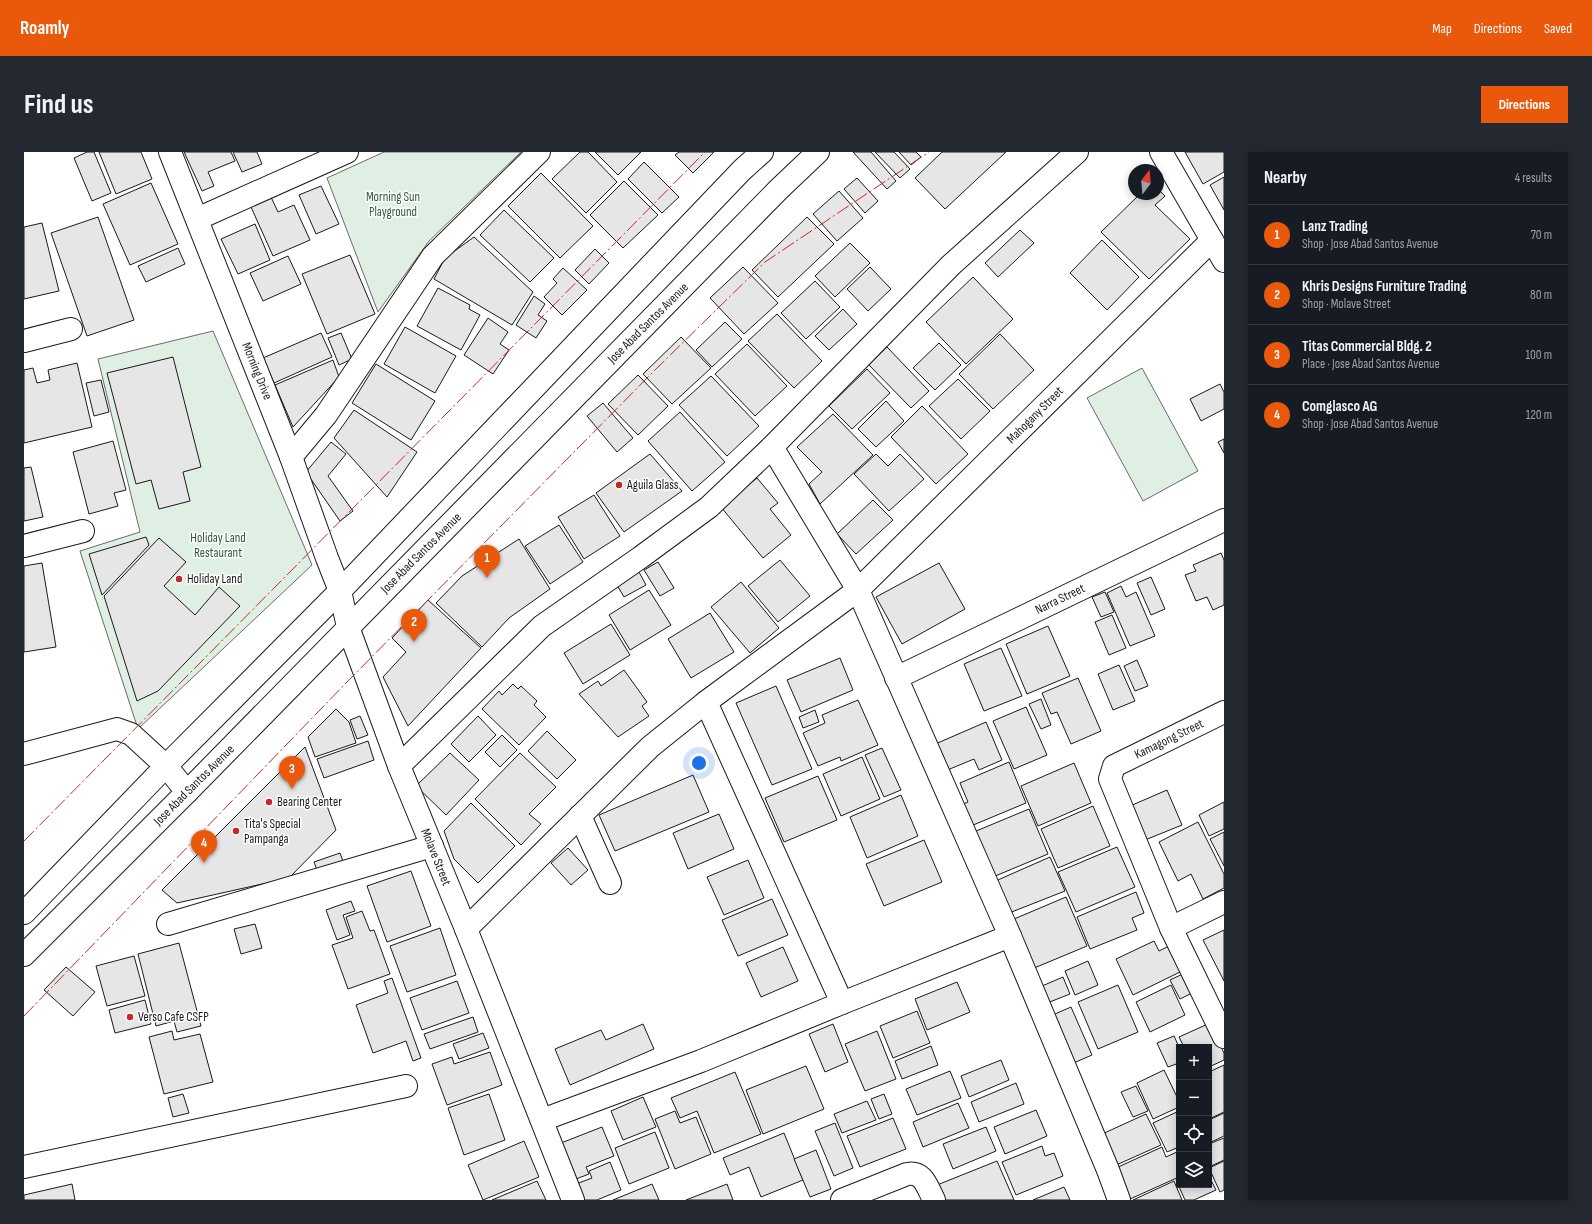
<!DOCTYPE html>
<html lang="en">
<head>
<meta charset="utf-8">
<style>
	body { margin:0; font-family:"Sofia Sans Condensed",sans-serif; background:#242831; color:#f1f3f6 }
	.controls { position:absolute; right:12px; bottom:12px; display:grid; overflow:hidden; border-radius:0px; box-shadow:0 2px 10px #0003 }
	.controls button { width:36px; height:36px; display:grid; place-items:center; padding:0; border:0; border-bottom:1px solid #363941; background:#171b24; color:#f1f3f6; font:20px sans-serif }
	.compass { position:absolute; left:1104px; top:12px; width:36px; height:36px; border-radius:50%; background:#171b24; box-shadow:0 2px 10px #0003; rotate:16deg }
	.you { position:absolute; left:675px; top:611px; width:14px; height:14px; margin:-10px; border:3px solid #fff; border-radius:50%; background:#1a73e8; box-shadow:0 0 0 6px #1a73e833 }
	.badge { display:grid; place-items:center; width:26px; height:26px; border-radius:50%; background:#ea580c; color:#fff; font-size:13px; font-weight:700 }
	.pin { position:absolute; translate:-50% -33px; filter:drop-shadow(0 1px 2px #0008) }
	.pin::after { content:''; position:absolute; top:21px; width:14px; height:12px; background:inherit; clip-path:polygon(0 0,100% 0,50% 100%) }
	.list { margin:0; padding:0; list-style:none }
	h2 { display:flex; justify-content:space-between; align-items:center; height:52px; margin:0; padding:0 16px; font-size:17px }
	h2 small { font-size:13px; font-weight:400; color:#9ea1a6 }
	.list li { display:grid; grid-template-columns:26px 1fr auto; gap:12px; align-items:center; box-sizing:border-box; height:60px; padding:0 16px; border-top:1px solid #363941 }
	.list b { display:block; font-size:15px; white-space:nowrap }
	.list p { margin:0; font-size:13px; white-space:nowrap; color:#9ea1a6 }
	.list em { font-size:13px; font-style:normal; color:#9ea1a6 }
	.icon { flex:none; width:22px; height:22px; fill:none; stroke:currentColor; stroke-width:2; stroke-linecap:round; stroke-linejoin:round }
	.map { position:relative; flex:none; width:1200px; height:1048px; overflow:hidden; border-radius:0px }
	header { display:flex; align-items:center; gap:24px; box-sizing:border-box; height:56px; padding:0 20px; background:#ea580c; color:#fff }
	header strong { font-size:19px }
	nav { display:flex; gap:22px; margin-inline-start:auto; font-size:14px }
	.intro { display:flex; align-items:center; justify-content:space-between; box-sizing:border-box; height:96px; padding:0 24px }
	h1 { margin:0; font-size:28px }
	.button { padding:10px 18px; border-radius:0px; background:#ea580c; color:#fff; font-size:14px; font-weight:700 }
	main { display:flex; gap:24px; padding:0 24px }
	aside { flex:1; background:#171b24; border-radius:0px; box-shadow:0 2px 10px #0003 }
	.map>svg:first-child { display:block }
	.green { fill:#e0efe3; stroke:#6a6a6a }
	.building { fill:#e6e6e6; stroke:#1a1a1a }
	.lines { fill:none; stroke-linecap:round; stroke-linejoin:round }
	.street-casing { stroke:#1a1a1a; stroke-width:24 }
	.highway-casing { stroke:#1a1a1a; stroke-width:24 }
	.street { stroke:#fff; stroke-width:22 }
	.highway { stroke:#fff; stroke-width:22 }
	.power { stroke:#c62828; stroke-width:1; stroke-dasharray:14 3 2 3; stroke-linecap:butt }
	.poi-dot { fill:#c62828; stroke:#fff; stroke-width:1.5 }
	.labels { text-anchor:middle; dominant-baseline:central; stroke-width:3; stroke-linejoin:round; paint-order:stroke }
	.park-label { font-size:13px; fill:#2b5a34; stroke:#fff }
	.street-label { font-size:13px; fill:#1a1a1a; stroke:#fff }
	.poi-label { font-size:13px; fill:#1a1a1a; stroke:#fff; text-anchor:start }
</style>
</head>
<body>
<header>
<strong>Roamly</strong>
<nav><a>Map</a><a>Directions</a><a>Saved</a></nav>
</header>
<div class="intro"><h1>Find us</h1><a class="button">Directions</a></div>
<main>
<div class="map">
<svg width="1200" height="1048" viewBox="0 0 1200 1048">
	<rect width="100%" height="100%" fill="#fff"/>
	<g class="green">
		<polygon points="360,0 497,0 405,89 354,160 303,26"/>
		<polygon points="189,179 288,413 114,577 56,399 116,380 74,207"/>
		<polygon points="1118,216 1174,319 1119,349 1063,246"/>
	</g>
	<g class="building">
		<polygon points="63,0 70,0 87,41 68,49 50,6"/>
		<polygon points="75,0 117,0 128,27 92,42"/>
		<polygon points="160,0 207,0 211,9 184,20 190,34 178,39"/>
		<polygon points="209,0 233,0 238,12 218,20"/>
		<polygon points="556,0 564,0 593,30 562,61 528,27"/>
		<polygon points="571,0 617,0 594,23"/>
		<polygon points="655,0 690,0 669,21 651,3"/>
		<polygon points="829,0 847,0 872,29 863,37"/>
		<polygon points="851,0 870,0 886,17 876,26"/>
		<polygon points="875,0 892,0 897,5 887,13"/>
		<polygon points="918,0 982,0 921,57 891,26"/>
		<polygon points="1161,0 1200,0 1200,20 1179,32"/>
		<polygon points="620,10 655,45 638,61 604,27"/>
		<polygon points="517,21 569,74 536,106 484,54"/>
		<polygon points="1200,25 1200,58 1186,33"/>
		<polygon points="833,26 854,49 841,61 820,37"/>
		<polygon points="600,29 634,63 599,96 566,63"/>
		<polygon points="127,31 154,92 106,113 79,52"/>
		<polygon points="297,34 315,72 292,82 275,43"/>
		<polygon points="1134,37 1141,44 1131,53 1166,87 1125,127 1077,80 1116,42 1134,42"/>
		<polygon points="815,39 839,66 813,89 789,62"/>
		<polygon points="247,45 254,60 270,53 286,88 249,104 227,55"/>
		<polygon points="480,58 530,106 506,130 456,83"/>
		<polygon points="74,65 110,168 63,184 27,81"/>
		<polygon points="783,65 810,92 754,145 728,118"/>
		<polygon points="18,71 35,139 0,147 0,75"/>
		<polygon points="231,72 246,108 214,122 197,87"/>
		<polygon points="996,78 1010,91 974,125 961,111"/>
		<polygon points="450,85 509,140 488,173 410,127 421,106"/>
		<polygon points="1078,88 1115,125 1083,158 1046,121"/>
		<polygon points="826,91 846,111 811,145 791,124"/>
		<polygon points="154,96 161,112 122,130 114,114"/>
		<polygon points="571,97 585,111 565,132 551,118"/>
		<polygon points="326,103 351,162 303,182 278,122"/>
		<polygon points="264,104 277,132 239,149 226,121"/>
		<polygon points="719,115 754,151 720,182 686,146"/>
		<polygon points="846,115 867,137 844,159 823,137"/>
		<polygon points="539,116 563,138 538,163 520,145 533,131 529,127"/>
		<polygon points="949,125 989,167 942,212 902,170"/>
		<polygon points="791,129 816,155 782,187 757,161"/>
		<polygon points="414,136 446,153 445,157 456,163 437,198 393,174"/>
		<polygon points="510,144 521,152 514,163 523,169 512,186 492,173"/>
		<polygon points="819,157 833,172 805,198 791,184"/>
		<polygon points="753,162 798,209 770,236 724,189"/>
		<polygon points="464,166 484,180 476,192 485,198 469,222 440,203"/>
		<polygon points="701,170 718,187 688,215 672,198"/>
		<polygon points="381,175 432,204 411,241 360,212"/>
		<polygon points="297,181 308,205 250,231 239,206"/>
		<polygon points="317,181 328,207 315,213 304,186"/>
		<polygon points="976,182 1010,218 969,257 935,222"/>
		<polygon points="657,185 687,216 648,252 619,222"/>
		<polygon points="915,191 937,213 911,238 889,216"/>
		<polygon points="723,192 763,234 731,264 691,222"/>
		<polygon points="863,195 905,239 887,256 845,213"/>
		<polygon points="149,205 177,315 159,320 166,349 135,357 127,328 112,332 83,221"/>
		<polygon points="309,208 315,225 269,275 251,233"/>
		<polygon points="53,211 68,275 0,291 0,218 9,216 13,231 26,228 24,218"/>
		<polygon points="352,212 411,249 387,288 328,251"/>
		<polygon points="843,217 866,241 828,277 805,254"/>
		<polygon points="614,223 644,254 614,283 584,252"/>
		<polygon points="687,224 735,274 703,304 655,253"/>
		<polygon points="934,227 966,259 937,287 905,254"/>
		<polygon points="77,228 85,260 70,264 62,231"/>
		<polygon points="1196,232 1200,240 1200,257 1177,269 1166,247"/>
		<polygon points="862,249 880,269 852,295 834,277"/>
		<polygon points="579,251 609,286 593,300 563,264"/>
		<polygon points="898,254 944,302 912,332 867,285"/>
		<polygon points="330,258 393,300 363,345 310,286"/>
		<polygon points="656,260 701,310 668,339 624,289"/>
		<polygon points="809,262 849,303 796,352 785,332 798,320 773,295"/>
		<polygon points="1200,287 1200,301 1194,290"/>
		<polygon points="89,289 102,338 90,341 94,354 65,362 49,300"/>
		<polygon points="307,290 322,302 304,324 329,359 316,369 282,320"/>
		<polygon points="626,302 658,339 600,380 572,341"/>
		<polygon points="852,302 864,314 876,302 900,327 865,359 830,322"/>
		<polygon points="7,315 19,365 0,369 0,316"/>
		<polygon points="733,326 754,351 746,357 767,383 739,406 697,355"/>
		<polygon points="570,343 596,384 560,407 534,365"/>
		<polygon points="849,348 869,368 832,402 813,382"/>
		<polygon points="535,373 559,410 526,432 501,394"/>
		<polygon points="122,385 125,393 78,443 65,402"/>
		<polygon points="135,386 162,410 140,434 171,463 195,435 216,454 134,539 113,549 80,444"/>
		<polygon points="495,387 526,437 485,466 458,495 412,451 438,424"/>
		<polygon points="1197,401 1200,408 1200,453 1189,458 1183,445 1172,449 1161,423 1172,419 1169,413"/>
		<polygon points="756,408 786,444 754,470 724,434"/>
		<polygon points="634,410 650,436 636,444 620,418"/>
		<polygon points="18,411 32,495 0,500 0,414"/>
		<polygon points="915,411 941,457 878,492 852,445"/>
		<polygon points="615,420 622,433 600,445 593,433"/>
		<polygon points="1127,425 1141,457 1127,463 1113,431"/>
		<polygon points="717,430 755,476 726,501 687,455"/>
		<polygon points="1097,434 1102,445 1112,440 1131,484 1106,494 1083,441"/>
		<polygon points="625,438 647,473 606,498 585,463"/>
		<polygon points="1081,440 1090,460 1077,465 1068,445"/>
		<polygon points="404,448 457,496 384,574 359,525 382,500 368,486"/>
		<polygon points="686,461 710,500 667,526 644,487"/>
		<polygon points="1088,463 1102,496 1085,503 1071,470"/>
		<polygon points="587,472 606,503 559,532 540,501"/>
		<polygon points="1024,474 1046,524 1003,542 982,492"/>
		<polygon points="977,496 998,544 960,559 940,512"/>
		<polygon points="816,506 829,538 777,560 763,528"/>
		<polygon points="1113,508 1124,534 1111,539 1100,514"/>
		<polygon points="1095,513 1111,549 1089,558 1074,522"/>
		<polygon points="600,518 623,550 618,554 625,564 594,585 555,542 574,529 577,534"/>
		<polygon points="1054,526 1077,579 1047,592 1033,560 1027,562 1018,541"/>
		<polygon points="489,532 494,537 497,534 513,549 510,553 522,565 495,593 458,557 475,539 478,543"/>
		<polygon points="752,534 788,617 748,633 712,551"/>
		<polygon points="1017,547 1027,573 1017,577 1005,552"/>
		<polygon points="834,548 854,593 817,609 816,605 794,614 779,581 801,571 798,563"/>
		<polygon points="1002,555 1023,603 990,617 969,569"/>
		<polygon points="312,557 325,570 332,591 291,605 284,585"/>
		<polygon points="791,558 795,570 779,576 775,565"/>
		<polygon points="336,564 344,583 333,587 326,568"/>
		<polygon points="454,564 472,583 445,610 427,592"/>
		<polygon points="962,570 978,608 955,618 950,607 921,619 909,593"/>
		<polygon points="523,579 552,608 533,627 504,599"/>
		<polygon points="478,583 493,598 476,615 461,600"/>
		<polygon points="344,589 350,608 300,626 293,607"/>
		<polygon points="281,595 312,678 265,726 153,751 138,738"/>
		<polygon points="858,596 877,638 860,645 841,603"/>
		<polygon points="426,601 455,628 422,663 392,634"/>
		<polygon points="496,601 532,635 505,662 517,672 497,693 451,647"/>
		<polygon points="838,605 856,647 817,664 799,622"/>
		<polygon points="985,610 1002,651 942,676 932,655 944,650 936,631"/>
		<polygon points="1050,611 1067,651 1014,674 997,634"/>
		<polygon points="669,623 685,660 591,699 575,663"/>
		<polygon points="794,624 813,668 760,690 741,646"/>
		<polygon points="1143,638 1158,673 1121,688 1106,654"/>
		<polygon points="877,643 894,684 843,706 826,665"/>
		<polygon points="1200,650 1200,677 1185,684 1175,663"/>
		<polygon points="447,651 491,694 454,731 430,707 420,679"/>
		<polygon points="1069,654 1086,694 1034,716 1017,677"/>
		<polygon points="1005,657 1024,702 964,727 945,682"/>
		<polygon points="695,662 710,697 664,717 649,681"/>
		<polygon points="1174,670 1200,722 1200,736 1179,747 1167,722 1154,729 1135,690"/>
		<polygon points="1200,680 1200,714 1186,687"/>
		<polygon points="900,688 918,730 860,754 842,712"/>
		<polygon points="1093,695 1111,735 1052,760 1034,720"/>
		<polygon points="544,696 564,718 547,733 527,711"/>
		<polygon points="316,701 320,712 294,721 290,710"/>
		<polygon points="1026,705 1041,739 980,763 967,731"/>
		<polygon points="724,708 740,746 700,763 683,725"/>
		<polygon points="387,719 407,774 363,790 343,734"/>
		<polygon points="1112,740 1120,761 1108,766 1113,778 1066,797 1053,765"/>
		<polygon points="1042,745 1063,794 1003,819 983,770"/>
		<polygon points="748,747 764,783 714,804 698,768"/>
		<polygon points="327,749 331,759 319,763 326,783 313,788 302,758"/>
		<polygon points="338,759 346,779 350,778 366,822 324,837 308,793 329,786 322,765"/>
		<polygon points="231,772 238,796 217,802 210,777"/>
		<polygon points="416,776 432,823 383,840 366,794"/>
		<polygon points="1200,778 1200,829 1179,788"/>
		<polygon points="1130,789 1135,799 1145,794 1158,819 1109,843 1092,807"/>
		<polygon points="155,791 177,874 153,880 150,869 132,874 114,802"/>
		<polygon points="759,795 774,829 737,845 722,811"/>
		<polygon points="110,804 121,844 83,854 72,814"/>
		<polygon points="1064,809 1074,833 1051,843 1041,819"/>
		<polygon points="42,815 71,840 49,864 20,838"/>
		<polygon points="1163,820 1172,839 1156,847 1146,828"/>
		<polygon points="1039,825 1046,842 1018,853 1011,837"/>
		<polygon points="368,826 397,906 389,909 382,889 349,901 332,853 364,841 360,829"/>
		<polygon points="433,829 445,861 398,878 386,846"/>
		<polygon points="933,830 946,860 903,878 891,847"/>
		<polygon points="1094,833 1114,880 1074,897 1054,850"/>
		<polygon points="1147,833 1161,863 1126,880 1112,850"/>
		<polygon points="121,848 127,872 91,881 85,858"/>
		<polygon points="1047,855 1068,903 1045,913 1024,865"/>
		<polygon points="893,859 906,891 869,906 856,874"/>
		<polygon points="449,865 454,880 406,897 400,882"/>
		<polygon points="1186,871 1200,901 1200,908 1185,915 1185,895 1160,895 1155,885"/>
		<polygon points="619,872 630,897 546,933 531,897 577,878 582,888"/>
		<polygon points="809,872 824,910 801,920 785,882"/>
		<polygon points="148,879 150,888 176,882 189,930 140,942 125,885"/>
		<polygon points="853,879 872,927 841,939 821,892"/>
		<polygon points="459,881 465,896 435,907 429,892"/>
		<polygon points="1150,884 1155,895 1155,911 1144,915 1133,891"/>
		<polygon points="907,894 914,913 878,927 871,909"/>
		<polygon points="466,900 478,933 423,953 408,912 428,905 430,912"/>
		<polygon points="977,908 985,928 945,945 937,924"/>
		<polygon points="1200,913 1200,960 1185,967 1185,920"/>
		<polygon points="782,914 800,957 739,982 722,938"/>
		<polygon points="1140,918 1155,949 1155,955 1129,967 1113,931"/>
		<polygon points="926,919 937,946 893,963 882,937"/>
		<polygon points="711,920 737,982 690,1001 673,959 656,966 647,946"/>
		<polygon points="992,931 1000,952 955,970 947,950"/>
		<polygon points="1112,934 1124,959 1109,965 1097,940"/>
		<polygon points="159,942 165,961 149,965 144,946"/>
		<polygon points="465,942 481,988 440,1003 424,956"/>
		<polygon points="860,942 868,962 855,967 847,947"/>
		<polygon points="619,945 632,975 599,988 587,959"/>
		<polygon points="843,949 852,968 818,981 810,962"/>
		<polygon points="934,951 945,976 899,995 889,970"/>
		<polygon points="1012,958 1023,984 981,1002 970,975"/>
		<polygon points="651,959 656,971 672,965 687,1002 651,1017 631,967"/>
		<polygon points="1155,959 1155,995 1143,1000 1129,971"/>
		<polygon points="1200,961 1200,984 1185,991 1185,968"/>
		<polygon points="1122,962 1137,993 1090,1014 1076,983"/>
		<polygon points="869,966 882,997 836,1015 823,984"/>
		<polygon points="811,971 829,1016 810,1024 791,979"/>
		<polygon points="578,975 590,1004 562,1015 565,1022 552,1027 537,991"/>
		<polygon points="962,975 972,999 929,1017 919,992"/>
		<polygon points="631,980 645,1016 605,1032 591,996"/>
		<polygon points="760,981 779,1028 737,1045 725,1015 706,1023 699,1006"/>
		<polygon points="1200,986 1200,1008 1185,1015 1185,992"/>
		<polygon points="500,989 515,1025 459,1048 444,1013"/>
		<polygon points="1018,994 1021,1004 1030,1001 1039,1024 992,1043 978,1010"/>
		<polygon points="1138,995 1142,1005 1155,999 1155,1025 1106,1047 1092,1016"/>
		<polygon points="792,998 807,1037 786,1045 770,1007"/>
		<polygon points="973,1009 990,1048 919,1048 913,1033"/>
		<polygon points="1200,1009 1200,1038 1196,1040 1185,1016"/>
		<polygon points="586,1010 597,1038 573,1048 559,1048 552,1032 568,1026 565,1019"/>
		<polygon points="1185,1024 1192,1038 1170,1048 1161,1048 1152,1028 1155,1026 1155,1033 1185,1033"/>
		<polygon points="513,1029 522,1048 468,1048"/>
		<polygon points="1150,1029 1158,1048 1109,1048"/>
		<polygon points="48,1032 51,1048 0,1048 0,1043"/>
		<polygon points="628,1032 635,1048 589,1048"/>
		<polygon points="703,1032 709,1048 662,1048"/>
		<polygon points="1040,1035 1046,1048 1009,1048"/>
	</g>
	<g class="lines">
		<g class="street-casing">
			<g id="street">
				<polyline points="146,0 267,305 303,406 316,439 324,475 375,614 442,777 549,1048"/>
				<polyline points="1137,0 1200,109"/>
				<polyline points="173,67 323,0"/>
				<polyline points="0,189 47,177"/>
				<polyline points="748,295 834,438 986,784 1084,1018 1095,1048"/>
				<polyline points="267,305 302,263 409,104 515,0"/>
				<polyline points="0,394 59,379"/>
				<polyline points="872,526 1200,368"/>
				<polyline points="682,550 818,851"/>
				<polyline points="1200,560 1090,614 1086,627 1147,776 1200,885"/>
				<polyline points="0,602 93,577 107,582 142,614 163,640"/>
				<polyline points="375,614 518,474 617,405 685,355 748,295 927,113 1053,0"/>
				<polyline points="556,664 586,731"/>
				<polyline points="144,772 408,694"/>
				<polyline points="1147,776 1200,750"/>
				<polyline points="442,777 626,595 682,550 834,438 1188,88"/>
				<polyline points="518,968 677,909 818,851 986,784"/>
				<polyline points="0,1015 382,934"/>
				<path d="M818,1048l65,-26c17,-3 20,13 27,26"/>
			</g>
		</g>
		<g class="highway-casing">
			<g id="highway">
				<polyline points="0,761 142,614 316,439 718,18 738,0"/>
				<polyline points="0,803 163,640 755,37 794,0"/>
			</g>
		</g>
		<use href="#street" class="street"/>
		<use href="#highway" class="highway"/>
		<g class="power">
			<polyline points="0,689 681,0"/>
			<polyline points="0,864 323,530 631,218 741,110 905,0"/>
		</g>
	</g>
	<g class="poi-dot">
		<circle cx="595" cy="333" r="4"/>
		<circle cx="155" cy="427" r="4"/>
		<circle cx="245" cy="650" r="4"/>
		<circle cx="212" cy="679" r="4"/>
		<circle cx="106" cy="865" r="4"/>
	</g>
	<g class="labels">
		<g class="park-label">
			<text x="369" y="45">Morning Sun<tspan x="369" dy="15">Playground</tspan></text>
			<text x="194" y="386">Holiday Land<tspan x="194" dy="15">Restaurant</tspan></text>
		</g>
		<g class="street-label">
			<text transform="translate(624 171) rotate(-45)">Jose Abad Santos Avenue</text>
			<text transform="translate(233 219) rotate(68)">Morning Drive</text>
			<text transform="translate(1011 263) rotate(-45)">Mahogany Street</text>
			<text transform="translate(397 401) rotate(-45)">Jose Abad Santos Avenue</text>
			<text transform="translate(1036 447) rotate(-26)">Narra Street</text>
			<text transform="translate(1145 587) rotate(-26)">Kamagong Street</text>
			<text transform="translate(170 633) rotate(-45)">Jose Abad Santos Avenue</text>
			<text transform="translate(412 705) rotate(68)">Molave Street</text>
		</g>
		<g class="poi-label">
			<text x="603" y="333">Aguila Glass</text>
			<text x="163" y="427">Holiday Land</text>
			<text x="253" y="650">Bearing Center</text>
			<text x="220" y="672">Tita's Special<tspan x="220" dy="15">Pampanga</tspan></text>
			<text x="114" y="865">Verso Cafe CSFP</text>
		</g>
	</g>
</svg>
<div class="controls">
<button>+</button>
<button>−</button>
<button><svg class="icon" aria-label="locate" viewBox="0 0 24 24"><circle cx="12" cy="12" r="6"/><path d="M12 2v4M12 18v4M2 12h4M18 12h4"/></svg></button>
<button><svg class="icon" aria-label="layers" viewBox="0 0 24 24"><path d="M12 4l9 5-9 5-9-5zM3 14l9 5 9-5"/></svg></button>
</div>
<svg class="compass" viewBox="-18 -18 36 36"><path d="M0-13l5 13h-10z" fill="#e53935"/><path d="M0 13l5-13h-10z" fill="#9ea1a6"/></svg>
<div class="you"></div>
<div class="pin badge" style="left:463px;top:426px">1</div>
<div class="pin badge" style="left:390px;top:490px">2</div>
<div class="pin badge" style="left:268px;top:637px">3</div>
<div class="pin badge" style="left:180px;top:711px">4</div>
</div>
<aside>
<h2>Nearby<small>4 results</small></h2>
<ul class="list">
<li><span class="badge">1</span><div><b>Lanz Trading</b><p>Shop · Jose Abad Santos Avenue</p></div><em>70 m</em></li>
<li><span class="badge">2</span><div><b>Khris Designs Furniture Trading</b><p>Shop · Molave Street</p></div><em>80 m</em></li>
<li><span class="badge">3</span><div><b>Titas Commercial Bldg. 2</b><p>Place · Jose Abad Santos Avenue</p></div><em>100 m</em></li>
<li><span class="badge">4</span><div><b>Comglasco AG</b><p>Shop · Jose Abad Santos Avenue</p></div><em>120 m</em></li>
</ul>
</aside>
</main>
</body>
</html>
